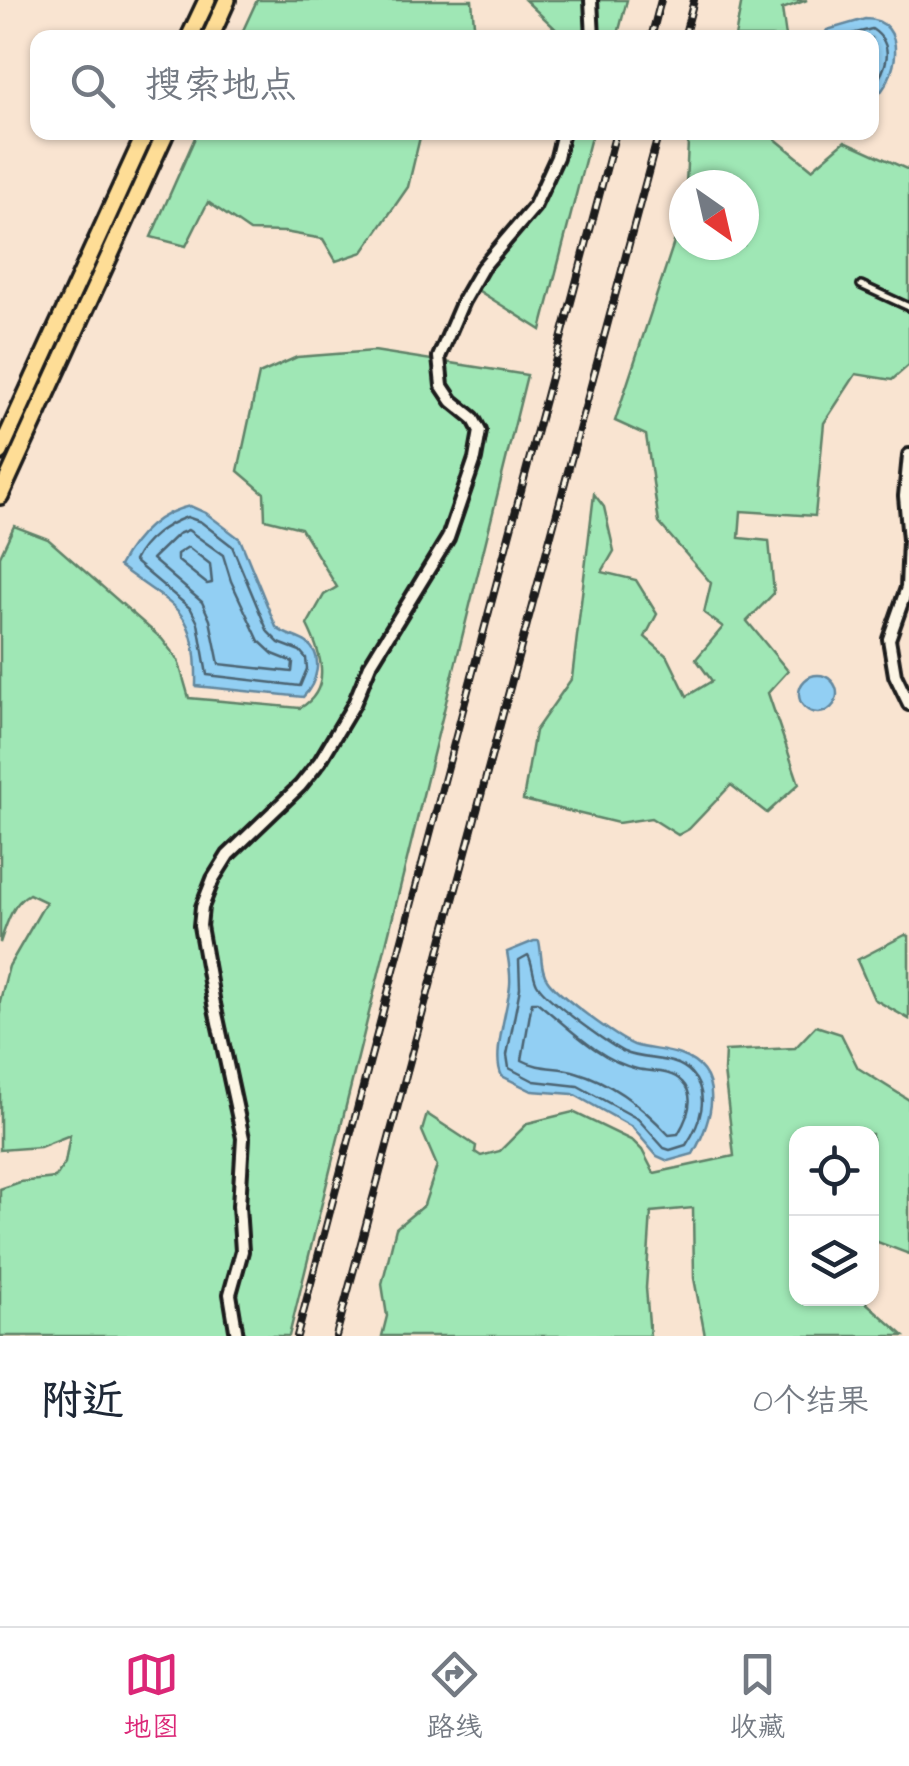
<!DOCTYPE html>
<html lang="zh">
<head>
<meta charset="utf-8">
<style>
	body { margin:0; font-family:"Architects Daughter","LXGW WenKai TC",sans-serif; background:#f6f6f7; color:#1f2937 }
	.controls { position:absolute; right:30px; bottom:30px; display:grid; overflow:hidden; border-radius:20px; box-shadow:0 2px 8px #0004 }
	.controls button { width:90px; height:90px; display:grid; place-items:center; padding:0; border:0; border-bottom:2px solid #e0e1e3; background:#fff; color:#1f2937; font:50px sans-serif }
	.compass { position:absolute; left:669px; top:170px; width:90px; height:90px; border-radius:50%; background:#fff; box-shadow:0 2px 8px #0004; rotate:146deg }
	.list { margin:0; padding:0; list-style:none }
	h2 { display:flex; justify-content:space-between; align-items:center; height:130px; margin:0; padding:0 40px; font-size:42px }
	h2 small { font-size:32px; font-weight:400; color:#747a83 }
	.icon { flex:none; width:55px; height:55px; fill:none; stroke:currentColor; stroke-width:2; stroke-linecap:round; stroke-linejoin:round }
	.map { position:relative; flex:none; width:909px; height:1336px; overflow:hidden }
	.search { position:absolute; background:#fff; box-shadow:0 2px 8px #0004; left:30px; right:30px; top:30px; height:110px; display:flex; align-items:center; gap:25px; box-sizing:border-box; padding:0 35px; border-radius:20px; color:#747a83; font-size:38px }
	.sheet { height:290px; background:#fff }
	nav { display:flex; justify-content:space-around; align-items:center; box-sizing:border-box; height:140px; border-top:2px solid #e0e1e3; background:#fff; font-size:28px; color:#747a83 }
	nav a { display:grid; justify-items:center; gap:5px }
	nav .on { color:#db2777 }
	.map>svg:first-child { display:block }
	.green { fill:#9fe7b5; stroke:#5e8268; stroke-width:2.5 }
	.water { fill:#92cff3; stroke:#63879d; stroke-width:2.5 }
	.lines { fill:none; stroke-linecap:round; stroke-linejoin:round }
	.shore { stroke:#4b6472; stroke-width:2.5 }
	.lane-casing { stroke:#1c1c1c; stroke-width:12 }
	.street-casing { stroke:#1c1c1c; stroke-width:18 }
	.primary-casing { stroke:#1c1c1c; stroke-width:22 }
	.lane { stroke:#fcf5e5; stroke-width:5 }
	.street { stroke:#fcf5e5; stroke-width:10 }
	.primary { stroke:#fedd96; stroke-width:15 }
	.rail-casing { stroke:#1c1c1c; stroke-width:8 }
	.rail { stroke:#fcf5e5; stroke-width:4; stroke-dasharray:11; stroke-linecap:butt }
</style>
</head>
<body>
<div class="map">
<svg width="909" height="1336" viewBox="0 0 909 1336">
	<rect width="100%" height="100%" fill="#f9e4d1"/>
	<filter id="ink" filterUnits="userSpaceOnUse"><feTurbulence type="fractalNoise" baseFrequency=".01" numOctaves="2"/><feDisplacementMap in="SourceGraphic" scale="20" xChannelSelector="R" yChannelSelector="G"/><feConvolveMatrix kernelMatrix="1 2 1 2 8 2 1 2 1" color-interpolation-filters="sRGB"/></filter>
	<g filter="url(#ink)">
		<g class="green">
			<polygon points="257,0 472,0 475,37 240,37"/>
			<polygon points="525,0 627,0 617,38 564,37"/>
			<polygon points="742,0 807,0 782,9 786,37 735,37"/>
			<polygon points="197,133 198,132 421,133 408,187 363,252 336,261 323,239 284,232 250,231 208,202 186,246 151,237"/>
			<path d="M557,133h35l-51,197 -73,-46c16,-29 41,-49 60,-76 15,-23 21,-50 29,-75z"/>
			<polygon points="693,133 768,133 812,169 845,141 909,170 909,365 892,380 856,374 824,423 815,516 741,511 739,538 769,541 774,593 747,621 788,671 768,693 799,784 767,813 731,785 689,829 678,835 651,818 618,823 523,800 535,731 572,678 594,494 604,507 614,551 602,572 636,580 657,614 645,637 668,657 687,696 712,681 696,659 723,627 704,613 711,583 659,523 646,435 615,421 684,212 684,245 744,245 744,185 686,185 688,142"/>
			<path d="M374,351l153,24 -238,961h-289v-147l20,-7 35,-4 10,-15 5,-28 -30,12 -40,3v-149l9,-35 37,-64 -17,-8c-17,9 -23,31 -29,49v-387l14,-30 34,13 114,100 16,21 11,38 111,10c33,-19 21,-55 7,-83l17,-30 13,-8 -36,-59 -36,-9 -1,-26 -26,-22 21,-97 38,-17z"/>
			<polygon points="905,935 909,936 909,1019 874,999 857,960"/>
			<polygon points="816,1026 841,1034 858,1068 909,1100 909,1254 872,1240 872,1134 796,1134 796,1298 862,1299 904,1336 705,1336 694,1278 693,1208 651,1212 646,1288 650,1336 382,1336 387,1316 382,1284 396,1228 424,1205 437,1166 422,1131 427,1114 476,1146 475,1152 481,1156 500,1151 528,1123 573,1112 633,1141 642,1150 654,1173 734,1156 724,1071 725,1051 795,1048"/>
		</g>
		<g class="water">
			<path d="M865,19c44,0 34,61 7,82v-63l-49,-1 4,-7z"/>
			<path d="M190,506l16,7 34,26 36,88c9,9 21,9 31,16 18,14 9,41 -4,54l-107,-11c2,-79 -22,-78 -77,-120 15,-28 38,-53 71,-60z"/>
			<circle cx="818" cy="694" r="19"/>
			<path d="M534,941h5c3,12 1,28 8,38 9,15 70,59 87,66 15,5 31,4 46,10 48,17 31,67 13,99l-25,7 -11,-5 -25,-29 -59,-33 -41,-3 -30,-15c-11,-20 6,-66 8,-91 1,-11 -1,-22 -3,-33z"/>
		</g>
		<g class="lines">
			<g class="shore">
				<path d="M836,38l36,-9c24,16 15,40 0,59"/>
				<path d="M187,517l14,5 31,24 36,86 11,11 21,8 6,7 1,11 -7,17 -93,-11 -9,-52 -7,-14 -57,-48c9,-20 32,-37 53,-44z"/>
				<polygon points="188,530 223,555 231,581 259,641 273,654 293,662 292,672 219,664 210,620 202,602 152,559 178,534"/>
				<polygon points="188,547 210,564 212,583 207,584 177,560 177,554"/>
				<path d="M528,955c5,8 4,19 9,29 9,16 70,59 87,68 21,10 51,3 67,21 20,22 9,51 -5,72l-16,5 -6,-2 -26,-29 -60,-33 -44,-5 -25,-13 -2,-13 13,-67 -1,-28z"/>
				<path d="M532,1002h5c30,24 62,58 100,67 13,3 35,1 45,13 15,15 5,37 -4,52l-9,1c-25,-27 -55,-52 -93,-63 -19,-6 -36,-2 -54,-12z"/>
			</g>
			<g class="lane-casing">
				<polyline id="lane" points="861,285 909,307"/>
			</g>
			<g class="street-casing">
				<g id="street">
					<polyline points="591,0 593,38"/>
					<polyline points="909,455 905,496 909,540 907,588 889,639 895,675 909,704"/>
					<polyline points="237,1336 230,1294 242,1251 239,1206 243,1138 214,1004 200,926 202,907 213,879 228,855 300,786 320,761 354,704 370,665 448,538 475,459 480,431 473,418 452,401 442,386 439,357 463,301 482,268 534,207 557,157 563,132"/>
				</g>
			</g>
			<g class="primary-casing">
				<g id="primary">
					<polyline points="189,38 207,0"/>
					<polyline points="210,38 227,0"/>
					<polyline points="0,452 146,132"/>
					<polyline points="0,496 166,132"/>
				</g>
			</g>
			<use href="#lane" class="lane"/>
			<use href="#street" class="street"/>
			<use href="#primary" class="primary"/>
			<g class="rail-casing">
				<g id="rail">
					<polyline points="651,38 661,0"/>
					<polyline points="684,38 694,0"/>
					<polyline points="297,1336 616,132"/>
					<polyline points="336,1336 659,132"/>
				</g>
			</g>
			<use href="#rail" class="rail"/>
		</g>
	</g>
</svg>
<div class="controls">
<button><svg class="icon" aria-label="locate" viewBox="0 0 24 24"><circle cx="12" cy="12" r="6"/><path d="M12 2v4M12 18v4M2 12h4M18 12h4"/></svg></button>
<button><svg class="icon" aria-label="layers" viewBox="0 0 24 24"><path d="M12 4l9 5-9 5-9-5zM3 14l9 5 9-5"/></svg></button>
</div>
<svg class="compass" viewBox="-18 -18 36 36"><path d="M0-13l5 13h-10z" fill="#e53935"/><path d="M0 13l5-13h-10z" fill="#747a83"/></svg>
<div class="search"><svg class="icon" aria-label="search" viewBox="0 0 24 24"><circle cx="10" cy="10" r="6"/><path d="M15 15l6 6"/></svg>搜索地点</div>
</div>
<section class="sheet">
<h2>附近<small>0个结果</small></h2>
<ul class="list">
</ul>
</section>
<nav>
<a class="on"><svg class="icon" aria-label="map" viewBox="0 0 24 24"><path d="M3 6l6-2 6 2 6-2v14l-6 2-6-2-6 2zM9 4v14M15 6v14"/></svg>地图</a>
<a><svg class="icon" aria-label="directions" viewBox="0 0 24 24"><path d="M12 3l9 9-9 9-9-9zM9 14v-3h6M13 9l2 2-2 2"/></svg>路线</a>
<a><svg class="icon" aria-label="saved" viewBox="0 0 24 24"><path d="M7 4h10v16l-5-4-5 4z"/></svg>收藏</a>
</nav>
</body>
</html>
